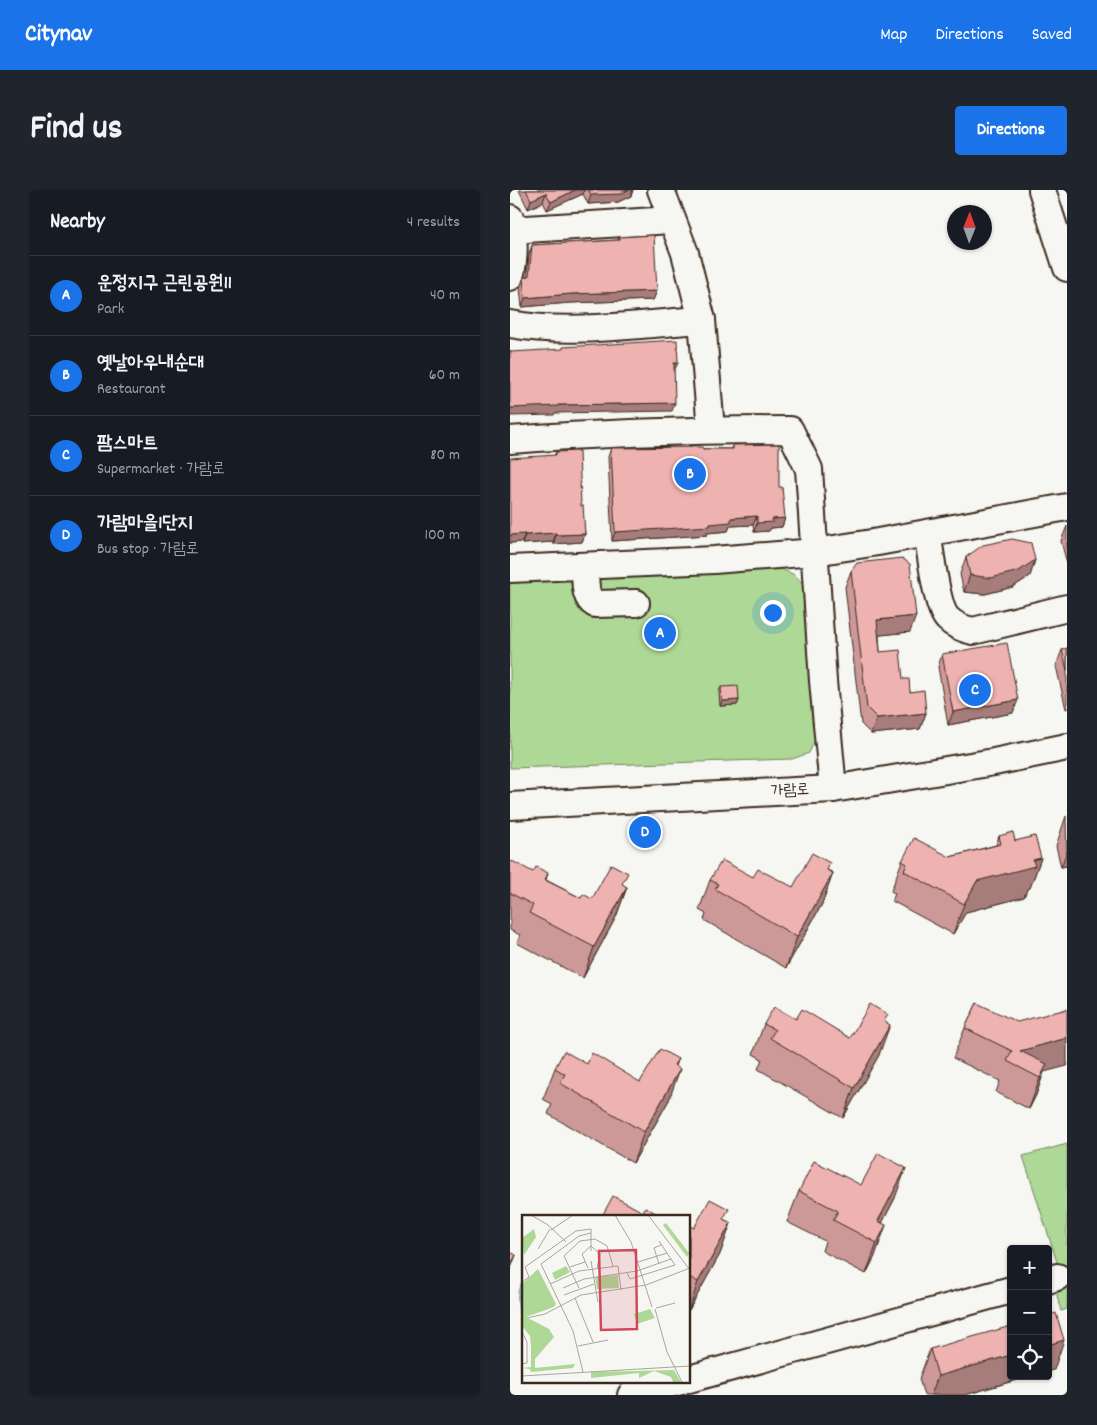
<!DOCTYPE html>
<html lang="en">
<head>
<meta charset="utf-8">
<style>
	body { margin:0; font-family:Dekko,"Poor Story",sans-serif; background:#20242c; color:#f1f3f6 }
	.controls { position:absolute; right:15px; bottom:15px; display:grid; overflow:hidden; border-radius:5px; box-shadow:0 1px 4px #0004 }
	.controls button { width:45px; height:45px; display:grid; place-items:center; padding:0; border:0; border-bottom:1px solid #363941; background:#171b24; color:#f1f3f6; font:25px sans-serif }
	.compass { position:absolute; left:437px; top:15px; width:45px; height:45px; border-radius:50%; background:#171b24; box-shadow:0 1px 4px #0004; rotate:1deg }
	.you { position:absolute; left:262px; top:422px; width:18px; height:18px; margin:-12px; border:4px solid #fff; border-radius:50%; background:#1a73e8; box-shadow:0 0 0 8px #1a73e833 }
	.badge { display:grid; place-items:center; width:32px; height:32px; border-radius:50%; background:#1a73e8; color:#fff; font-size:16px; font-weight:700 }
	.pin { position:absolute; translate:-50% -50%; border:2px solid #fff; box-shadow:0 1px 5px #0006 }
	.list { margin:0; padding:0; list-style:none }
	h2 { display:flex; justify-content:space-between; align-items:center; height:65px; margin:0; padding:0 20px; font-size:21px }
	h2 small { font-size:16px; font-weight:400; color:#9ea1a6 }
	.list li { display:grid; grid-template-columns:32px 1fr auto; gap:15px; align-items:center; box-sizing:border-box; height:80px; padding:0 20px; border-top:1px solid #363941 }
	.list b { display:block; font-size:19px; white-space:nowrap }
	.list p { margin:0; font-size:16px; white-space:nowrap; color:#9ea1a6 }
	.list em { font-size:16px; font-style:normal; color:#9ea1a6 }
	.icon { flex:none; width:28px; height:28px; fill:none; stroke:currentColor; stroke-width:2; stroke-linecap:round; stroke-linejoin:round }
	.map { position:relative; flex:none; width:557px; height:1205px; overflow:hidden; border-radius:5px }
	header { display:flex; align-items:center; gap:30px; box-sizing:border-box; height:70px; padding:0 25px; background:#1a73e8; color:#fff }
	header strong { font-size:24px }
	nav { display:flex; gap:28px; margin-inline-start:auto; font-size:18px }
	.intro { display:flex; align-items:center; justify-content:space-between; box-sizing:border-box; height:120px; padding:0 30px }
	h1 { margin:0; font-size:35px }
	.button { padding:12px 22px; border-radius:5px; background:#1a73e8; color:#fff; font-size:18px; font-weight:700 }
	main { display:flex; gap:30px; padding:0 30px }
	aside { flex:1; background:#171b24; border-radius:5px; box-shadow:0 1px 4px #0004 }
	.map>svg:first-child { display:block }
	.green { fill:#add896; stroke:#74815a }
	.water { fill:#95c6f1; stroke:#71889d }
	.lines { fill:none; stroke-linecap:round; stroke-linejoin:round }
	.minor-casing { stroke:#3b2a1e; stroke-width:30 }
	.minor { stroke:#f6f6f2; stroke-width:26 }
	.wall { fill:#cd9998; stroke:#3b2a1e }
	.shaded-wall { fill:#a77d7c; stroke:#3b2a1e }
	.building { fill:#eeb2b1; stroke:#3b2a1e }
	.labels { text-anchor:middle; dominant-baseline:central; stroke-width:4; stroke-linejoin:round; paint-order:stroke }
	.street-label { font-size:16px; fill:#3b2a1e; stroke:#f6f6f2 }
	.inset-road { fill:none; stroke:#aba49d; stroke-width:1 }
	.view { fill:#d1495b; fill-opacity:0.15; stroke:#d1495b; stroke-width:2.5 }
	.inset-edge { fill:none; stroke:#3b2a1e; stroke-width:2.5 }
</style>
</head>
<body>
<header>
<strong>Citynav</strong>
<nav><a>Map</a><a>Directions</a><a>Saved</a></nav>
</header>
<div class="intro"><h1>Find us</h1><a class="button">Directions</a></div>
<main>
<aside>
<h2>Nearby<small>4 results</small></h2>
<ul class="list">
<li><span class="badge">A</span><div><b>운정지구 근린공원11</b><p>Park</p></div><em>40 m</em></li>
<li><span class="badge">B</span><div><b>옛날아우내순대</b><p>Restaurant</p></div><em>60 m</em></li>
<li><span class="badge">C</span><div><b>팜스마트</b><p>Supermarket · 가람로</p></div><em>80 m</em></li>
<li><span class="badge">D</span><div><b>가람마을1단지</b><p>Bus stop · 가람로</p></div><em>100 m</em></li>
</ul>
</aside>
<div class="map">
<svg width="557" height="1205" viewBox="0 0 557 1205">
	<rect width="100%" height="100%" fill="#f6f6f2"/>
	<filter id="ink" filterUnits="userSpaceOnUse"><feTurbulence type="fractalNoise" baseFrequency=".02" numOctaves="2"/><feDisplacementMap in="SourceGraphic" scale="10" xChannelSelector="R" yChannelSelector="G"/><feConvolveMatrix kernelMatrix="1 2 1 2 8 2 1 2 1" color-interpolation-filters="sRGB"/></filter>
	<g filter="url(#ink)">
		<g class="green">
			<polygon points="271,379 285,385 296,397 306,548 299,563 282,569 0,578 0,391"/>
			<polygon points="557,954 557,1119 551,1121 547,1106 547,1072 513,966"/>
		</g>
		<path class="water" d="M14,1091v44l-4,-3c0,-13 -7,-32 4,-41z"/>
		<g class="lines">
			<g class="minor-casing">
				<g id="minor">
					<polyline points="151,0 175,63 192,130 201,240"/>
					<polyline points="532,0 557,78"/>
					<path d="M0,28c5,18 5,41 0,59"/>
					<polyline points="0,40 162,30"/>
					<path d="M0,134c61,11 130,0 192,-4"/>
					<path d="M0,250c93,-7 186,-10 280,-10l19,39 14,212 10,108"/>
					<path d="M417,343c4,19 9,75 21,86 7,7 16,10 25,12l94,-23"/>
					<path d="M75,377c1,12 -2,30 10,37l41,-1"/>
					<polyline points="0,379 204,370 305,362 368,352 557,317"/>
					<polyline points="0,616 323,599 484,572 557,557"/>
					<polyline points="538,1090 547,1087"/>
					<polyline points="179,1189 501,1100"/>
					<polyline points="121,1205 171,1191"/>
				</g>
			</g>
			<use href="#minor" class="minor"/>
		</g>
		<g class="wall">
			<polygon points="9,0 123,0 121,6 108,12 78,14 73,4 37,20 33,12 18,19"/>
			<polygon points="109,47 147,101 143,110 59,113 12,117 10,98 13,89 17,87 19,64 22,55 108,50"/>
			<polygon points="223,255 269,297 275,328 272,337 261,338 259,341 244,342 243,335 220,336 218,341 197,343 197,345 102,351 98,267 101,258 222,259"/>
			<polygon points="46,262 71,316 75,344 72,352 43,354 43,352 12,354 12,352 0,353"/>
			<polygon points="557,336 557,374 551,351"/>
			<polygon points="456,367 525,370 520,386 503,397 475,404 454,402 450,384"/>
			<polygon points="341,381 400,442 369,445 370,462 393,489 400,502 416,523 410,539 361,544 351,534 335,397"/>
			<polygon points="557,458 557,519 556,519 546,476 552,460"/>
			<polygon points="432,464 503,523 438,535 428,477"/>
			<polygon points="211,497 229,510 227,515 210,516 209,502"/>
			<polygon points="556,626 557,676 551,677 546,656"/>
			<polygon points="489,646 505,651 531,668 520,698 517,699 514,707 456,722 443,744 382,711 385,704 381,701 392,671 440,667 486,655"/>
			<polygon points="0,675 23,682 38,683 36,690 71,708 82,709 113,695 117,697 106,727 73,788 7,753 10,745 0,740"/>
			<polygon points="318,680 323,683 312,714 276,778 194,730 196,724 189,720 200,690 243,687 283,697"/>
			<polygon points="467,813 534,882 526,905 519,919 486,902 490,891 443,868 455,838"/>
			<polygon points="286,829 340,848 375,832 369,865 333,928 248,879 252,869 243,864 254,834"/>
			<polygon points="168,869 165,876 159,910 123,973 38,924 42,914 33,909 45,878 130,892"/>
			<polygon points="289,1001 385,1008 372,1033 365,1066 356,1084 312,1061 315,1051 277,1032"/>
			<polygon points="215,1030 221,1033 210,1064 179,1120 179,1039"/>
			<polygon points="420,1159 520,1186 455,1205 414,1205 409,1189"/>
		</g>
		<g class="shaded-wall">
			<polygon points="65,0 74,0 73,4 37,20 41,12"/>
			<polygon points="118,0 123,0 121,6 108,12 78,14 81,5"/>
			<polygon points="36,3 33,12 18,19 21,10"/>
			<polygon points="147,101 143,110 59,113 12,117 15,108 62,104"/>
			<polygon points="164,173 168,173 164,181"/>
			<polygon points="165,213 162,221 45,223 44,225 0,226 0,218 48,215"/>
			<polygon points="247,326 243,335 220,336 218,341 197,343 197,345 102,351 105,342 200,334 221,328"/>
			<polygon points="275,328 272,337 261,338 259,341 244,342 247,333 262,329"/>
			<polygon points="46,343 43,352 12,354 15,345"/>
			<polygon points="15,344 12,352 0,353 0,345"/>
			<polygon points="75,344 72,352 43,354 46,345"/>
			<polygon points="525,370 520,386 503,397 475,404 454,402 460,385"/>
			<polygon points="406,426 400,442 362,446 367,430"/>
			<polygon points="229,510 227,515 210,516 212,511"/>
			<polygon points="508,510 503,523 438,535 443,522"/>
			<polygon points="416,523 410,539 361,544 367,528"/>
			<polygon points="557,661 557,676 551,677"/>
			<polygon points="531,668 520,698 517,699 514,707 456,722 443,744 454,714 467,691 523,670"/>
			<polygon points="323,683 312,714 276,778 287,747"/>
			<polygon points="117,697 106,727 73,788 84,757"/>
			<polygon points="380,835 369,865 333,928 344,898"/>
			<polygon points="557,848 557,876 534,882 526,905 519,919 530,888 510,861"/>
			<polygon points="170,879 159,910 123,973 134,942"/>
			<polygon points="396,978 385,1008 363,1051 368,1031"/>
			<polygon points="221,1033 210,1064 179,1120 188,1092"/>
			<polygon points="376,1035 365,1066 356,1084 367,1053"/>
			<polygon points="6,1065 0,1081 0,1076"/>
			<polygon points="554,1150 544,1180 538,1181 538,1155"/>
			<polygon points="501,1165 501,1186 520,1186 455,1205 421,1205 428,1186"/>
		</g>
		<g class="building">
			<polygon points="16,0 65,0 41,12 36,3 21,10"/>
			<polygon points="79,0 118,0 111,4 81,5"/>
			<polygon points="144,45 147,101 62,104 15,108 13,89 15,87 19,86 22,55 110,50 109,47"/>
			<polygon points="167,150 168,173 164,173 165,213 48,215 48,216 0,218 0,160 1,162 53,159 53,157"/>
			<polygon points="269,254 269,297 272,297 275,328 262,329 263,332 247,333 247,326 221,328 221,332 200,334 200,336 105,342 101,258 192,257 193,259 223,259 223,255"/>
			<polygon points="69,261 71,316 73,315 75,344 46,345 46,343 15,345 15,344 0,345 0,268 46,265 46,262"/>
			<polygon points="502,349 521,353 525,370 509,381 481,388 460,385 456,367 473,355"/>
			<polygon points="392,368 400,374 406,426 367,430 370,462 390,460 393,489 399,489 400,502 414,500 416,523 367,528 357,518 341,381 347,373"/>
			<polygon points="497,453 508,510 443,522 432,464"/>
			<polygon points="557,458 557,480 552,460"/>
			<polygon points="228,496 229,510 212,511 211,497"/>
			<polygon points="503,642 505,651 525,646 531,668 523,670 525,676 467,691 454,714 394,681 397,674 392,671 404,648 440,667 491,654 489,646"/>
			<polygon points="302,663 320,673 317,680 323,683 287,747 205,699 208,694 200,690 212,670 243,687 248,679 283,697"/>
			<polygon points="2,671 23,682 26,677 38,683 35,690 71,708 73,704 82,709 101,674 118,683 112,694 117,697 84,757 19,723 23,715 0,703 0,675"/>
			<polygon points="467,813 507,832 557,819 557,848 510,861 537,874 530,888 497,871 502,861 455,838"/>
			<polygon points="360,814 378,825 374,831 380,835 344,898 260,848 265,840 254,834 264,817 286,829 292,819 340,848"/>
			<polygon points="150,859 168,869 164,875 170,879 134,942 50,893 55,884 45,878 54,861 77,874 82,863 130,892"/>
			<polygon points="368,963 396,978 368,1031 376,1035 367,1053 323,1030 328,1021 289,1001 304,971 351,995"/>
			<polygon points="103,1006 133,1022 135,1017 151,1026 92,1026"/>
			<polygon points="200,1009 219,1019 213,1029 221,1033 188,1092 179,1087 179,1039 180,1036 184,1038"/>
			<polygon points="0,1062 6,1065 0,1076"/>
			<polygon points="546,1123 554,1150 538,1155 538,1126"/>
			<polygon points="501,1136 501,1165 428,1186 420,1159"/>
		</g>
	</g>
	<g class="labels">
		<g class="street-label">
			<text transform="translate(280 601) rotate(-3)">가람로</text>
		</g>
	</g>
	<g transform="translate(12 1025)">
		<rect width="168" height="168" fill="#f6f6f2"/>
		<path d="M144,8l23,30 -2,4 -24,-32zM12,14l2,8 -12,18 -2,-17zM44,51l4,6 -15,8 -3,-7zM16,54l18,35 -2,3 -28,10 23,12 5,8 -19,22v9l40,-4 -2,4 -42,4 -1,-3 -8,-1 9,-1v-20l-1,-11 -8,-10v-42zM96,60l1,13 -22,1 -2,-12zM128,94l5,9 -18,6 -3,-10zM152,155l7,12h-8l-2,-5 -17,-6 -15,7v-5l-48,5v-6z" fill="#add896"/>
		<path class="inset-road" d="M9,0l17,10 18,17M93,0l16,27 21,65M126,0l42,55M29,15l22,-15M16,34l12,-20M42,41l16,-15 15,-2 12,7 6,20M42,41l15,32M69,46l7,41M116,47l29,-9M137,49l-5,-16 7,-3M48,52l15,-5M66,53l-6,-14 9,-8 9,8 -3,14M105,58l3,6 45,-14 -16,-24M0,67l7,-5 -4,-10 51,-36 15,-2v22M28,69l29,-13 39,-5 3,24M41,73l21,-9 53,-8 34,-12M42,80l30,-11M53,83l18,44M134,93l19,-5M133,94l12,43 15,30M5,103l18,-4 36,-19 65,-10 44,-17M0,117l5,10v21l-5,1M56,131l30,-6M61,157l-10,-41 -32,-67 38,-28 12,-3M0,161l168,-10"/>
		<path class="view" d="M114,35l1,79 -36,1 -2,-79z"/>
		<rect width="168" height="168" class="inset-edge"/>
	</g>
</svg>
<div class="controls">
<button>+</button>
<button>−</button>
<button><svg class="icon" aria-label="locate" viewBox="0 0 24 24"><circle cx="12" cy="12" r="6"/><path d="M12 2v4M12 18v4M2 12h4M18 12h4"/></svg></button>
</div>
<svg class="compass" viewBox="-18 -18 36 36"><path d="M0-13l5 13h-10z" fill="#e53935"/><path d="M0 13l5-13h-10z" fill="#9ea1a6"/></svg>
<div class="you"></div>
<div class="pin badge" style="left:150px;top:443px">A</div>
<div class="pin badge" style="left:180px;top:284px">B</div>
<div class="pin badge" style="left:465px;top:500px">C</div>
<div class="pin badge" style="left:135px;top:642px">D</div>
</div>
</main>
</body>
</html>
